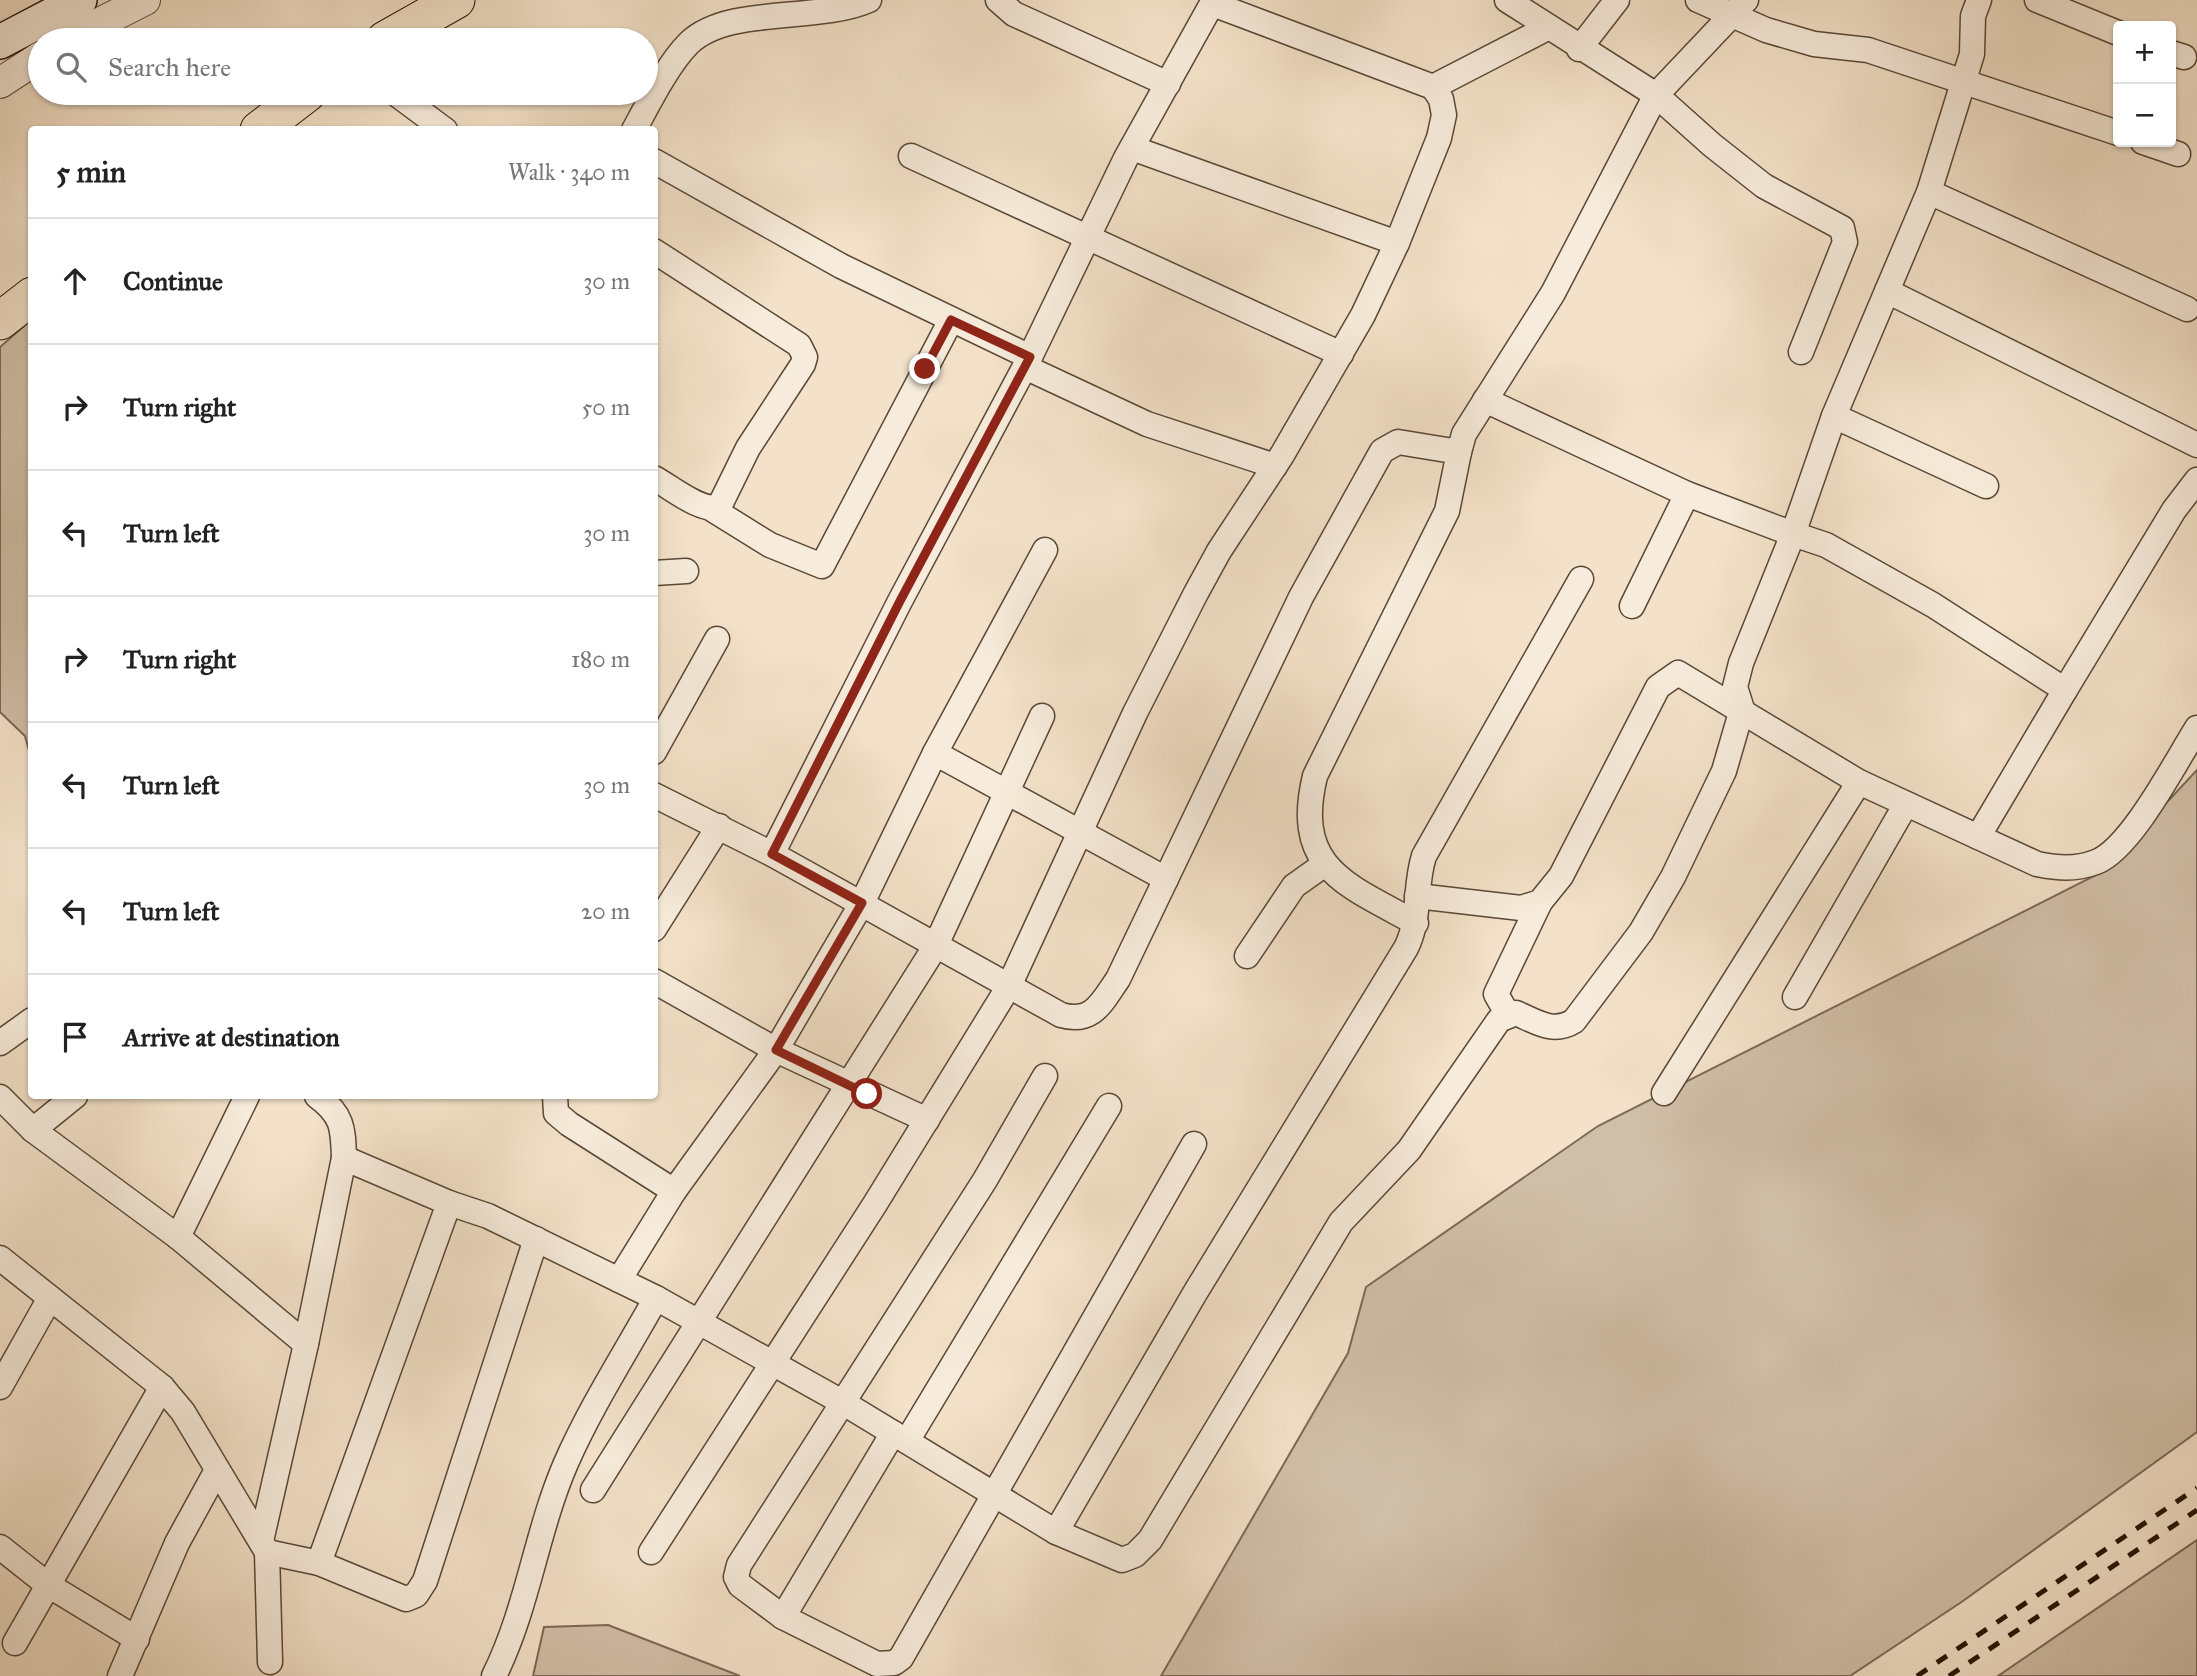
<!DOCTYPE html>
<html lang="en">
<head>
<meta charset="utf-8">
<style>
	body { margin:0; font-family:"IM FELL Great Primer",serif; background:#f6f6f6; color:#222 }
	.controls { position:absolute; right:21px; top:21px; display:grid; overflow:hidden; border-radius:7px; box-shadow:0 2px 5px #0004 }
	.controls button { width:63px; height:63px; display:grid; place-items:center; padding:0; border:0; border-bottom:2px solid #e0e0e0; background:#fff; color:#222; font:35px sans-serif }
	.stop { position:absolute; width:21px; height:21px; margin:-16px; border:5px solid #8f2418; border-radius:50%; background:#fff }
	.stop.end { background:#8f2418; border-color:#fff; box-shadow:0 2px 7px #0008 }
	.list { margin:0; padding:0; list-style:none }
	h2 { display:flex; justify-content:space-between; align-items:center; height:91px; margin:0; padding:0 28px; font-size:30px }
	h2 small { font-size:23px; font-weight:400; color:#767676 }
	.list li { display:grid; grid-template-columns:46px 1fr auto; gap:21px; align-items:center; box-sizing:border-box; height:126px; padding:0 28px; border-top:2px solid #e0e0e0 }
	.list b { display:block; font-size:26px; white-space:nowrap }
	.list em { font-size:23px; font-style:normal; color:#767676 }
	.icon { flex:none; width:38px; height:38px; fill:none; stroke:currentColor; stroke-width:2; stroke-linecap:round; stroke-linejoin:round }
	.map { position:relative; flex:none; width:2197px; height:1676px; overflow:hidden }
	.search { position:absolute; background:#fff; box-shadow:0 2px 5px #0004; left:28px; top:28px; width:630px; height:77px; display:flex; align-items:center; gap:18px; box-sizing:border-box; padding:0 24px; border-radius:38px; color:#767676; font-size:26px }
	.panel { position:absolute; background:#fff; box-shadow:0 2px 5px #0004; left:28px; top:126px; width:630px; height:973px; border-radius:7px }
	.map>svg:first-child { display:block }
	.green { fill:#d0bfa8; stroke:#7c6956; stroke-width:2 }
	.lines { fill:none; stroke-linecap:round; stroke-linejoin:round }
	.minor-casing { stroke:#5a4736; stroke-width:27 }
	.tertiary-casing { stroke:#5a4736; stroke-width:32 }
	.secondary-casing { stroke:#271305; stroke-width:36 }
	.primary-casing { stroke:#271305; stroke-width:39 }
	.minor { stroke:#f7ecdc; stroke-width:24 }
	.tertiary { stroke:#f7ecdc; stroke-width:30 }
	.secondary { stroke:#f7ecdc; stroke-width:33 }
	.primary { stroke:#f3e2c9; stroke-width:37 }
	.rail { stroke:#271305; stroke-width:5; stroke-dasharray:12 12; stroke-linecap:butt }
	.route { stroke:#8f2418; stroke-width:9 }
</style>
</head>
<body>
<div class="map">
<svg width="2197" height="1676" viewBox="0 0 2197 1676">
	<rect width="100%" height="100%" fill="#f3e2c9"/>
	<filter id="stains"><feTurbulence type="fractalNoise" baseFrequency=".00286" numOctaves="4"/><feColorMatrix values="0 0 0 0 .2 0 0 0 0 .09 0 0 0 0 .02 0 0 0 .5 -.17"/></filter>
	<radialGradient id="worn" r=".72"><stop offset=".6" stop-color="#630" stop-opacity="0"/><stop offset="1" stop-color="#630" stop-opacity=".3"/></radialGradient>
	<g class="green">
		<polygon points="31,320 31,758 25,736 0,712 0,347"/>
		<polygon points="2197,770 2197,1432 1963,1601 1850,1676 1161,1676 1348,1353 1366,1287 1598,1126 2102,872"/>
		<polygon points="2197,1540 2197,1676 1998,1676"/>
		<polygon points="608,1625 740,1676 533,1676 544,1627"/>
	</g>
	<g class="lines">
		<g class="minor-casing">
			<g id="minor">
				<polyline points="998,0 1014,14 1168,84"/>
				<polyline points="1507,0 1656,95 1712,145 1764,186 1842,228 1845,242 1801,352"/>
				<polyline points="1698,0 1766,30 1814,44 1868,50 2118,133"/>
				<polyline points="2037,0 2118,33"/>
				<polyline points="1579,49 1617,0"/>
				<polyline points="2171,53 2184,57"/>
				<polyline points="1433,87 1549,27"/>
				<polyline points="395,93 445,130"/>
				<path d="M634,130c14,-26 34,-66 55,-87 40,-38 128,-20 180,-43"/>
				<polyline points="2143,142 2178,154"/>
				<polyline points="1132,148 1397,243"/>
				<polyline points="911,156 1341,354"/>
				<polyline points="654,161 841,266 1030,357"/>
				<polyline points="1929,192 2187,309"/>
				<path d="M654,251l145,94 6,12 -2,7 -55,84 -29,59c-19,5 -48,-20 -65,-29"/>
				<polyline points="1887,291 2197,445"/>
				<polyline points="1025,367 1147,424 1275,466"/>
				<polyline points="1485,400 1687,494 1793,534 1834,416 1929,192 1972,54 1973,16 1979,0"/>
				<polyline points="1834,416 1986,486"/>
				<polyline points="712,509 770,545 822,566 951,320"/>
				<polyline points="654,573 686,571"/>
				<polyline points="1632,606 1687,494"/>
				<polyline points="654,752 717,639"/>
				<polyline points="935,753 1166,879"/>
				<path d="M654,795l118,59 289,161c32,9 41,-13 57,-36l183,-382 81,-146 16,-9 61,10 5,-18 89,-141 103,-198 90,-95"/>
				<polyline points="1978,837 2065,690"/>
				<polyline points="772,854 900,601 1030,357 1126,158 1214,0"/>
				<path d="M1417,896l104,12 19,-6 21,-26 97,-189 20,-14 181,109 178,82c20,4 38,6 59,-2 35,-13 80,-101 101,-134"/>
				<path d="M1416,923c-71,-39 -123,-55 -101,-147l132,-265 12,-59"/>
				<polyline points="654,929 719,826"/>
				<polyline points="1247,956 1294,886 1325,864"/>
				<polyline points="654,981 776,1050 927,1120"/>
				<polyline points="1795,997 1906,804"/>
				<polyline points="1508,1015 1496,994 1540,902"/>
				<polyline points="0,1043 32,1020"/>
				<polyline points="1664,1093 1859,782"/>
				<polyline points="555,1096 556,1113 569,1124 674,1191 619,1280"/>
				<polyline points="0,1097 33,1130 75,1096"/>
				<polyline points="33,1130 178,1237 306,1344"/>
				<path d="M344,1158l105,45 39,13 168,82 186,104 214,130 66,28 13,-5 15,-15 191,-318 68,-72 90,-130 17,-7c21,9 37,21 58,8l67,-89 32,-55 51,-106 18,-62 -7,-22 6,-24 52,-129 33,11 107,60 132,85 109,-180 23,-30"/>
				<polyline points="674,1191 776,1050 862,903 935,753 1045,550"/>
				<polyline points="178,1237 247,1096"/>
				<polyline points="0,1258 162,1387 183,1412 267,1552 270,1662"/>
				<polyline points="0,1387 50,1298"/>
				<polyline points="893,1433 783,1617 877,1664 894,1663 901,1658 1194,1144"/>
				<polyline points="907,1441 1109,1106"/>
				<polyline points="593,1490 935,947 1042,716"/>
				<path d="M1056,1532l139,-239 211,-345c15,-30 8,-61 18,-92l157,-277"/>
				<path d="M261,1541l45,-197 38,-186c-1,-30 -1,-43 -27,-62"/>
				<polyline points="0,1547 48,1585 137,1639"/>
				<polyline points="267,1552 319,1563 406,1599 416,1595 425,1581 536,1239"/>
				<polyline points="651,1552 875,1204 1009,986 1135,713 1196,593 1219,551 1282,455 1363,315 1397,243 1439,138 1444,115 1441,99 1433,87 1213,4"/>
				<polyline points="319,1563 449,1203"/>
				<polyline points="783,1617 740,1585 736,1577 739,1565 985,1180 1045,1076"/>
				<polyline points="15,1643 162,1387"/>
				<polyline points="120,1676 177,1543 217,1470"/>
				<path d="M494,1676c34,-68 42,-144 72,-213 25,-57 60,-111 90,-165"/>
			</g>
		</g>
		<g class="tertiary-casing">
			<g id="tertiary">
				<polyline points="66,40 145,0"/>
				<polyline points="0,83 40,57"/>
			</g>
		</g>
		<g class="secondary-casing">
			<polyline id="secondary" points="0,42 80,0"/>
		</g>
		<g class="primary-casing">
			<g id="primary">
				<polyline points="385,40 456,0"/>
				<polyline points="259,130 307,93"/>
				<polyline points="0,321 32,296"/>
			</g>
		</g>
		<use href="#minor" class="minor"/>
		<use href="#tertiary" class="tertiary"/>
		<use href="#secondary" class="secondary"/>
		<use href="#primary" class="primary"/>
		<g class="rail">
			<polyline points="1917,1676 2197,1488"/>
			<polyline points="1949,1676 2197,1510"/>
		</g>
	</g>
	<g class="lines">
		<polyline class="route" points="867,1094 776,1050 862,903 772,854 900,601 1030,357 951,320 925,369"/>
	</g>
	<rect width="100%" height="100%" filter="url(#stains)"/>
	<rect width="100%" height="100%" fill="url(#worn)"/>
</svg>
<div class="controls">
<button>+</button>
<button>−</button>
</div>
<div class="stop" style="left:867px;top:1094px"></div>
<div class="stop end" style="left:925px;top:369px"></div>
<div class="search"><svg class="icon" aria-label="search" viewBox="0 0 24 24"><circle cx="10" cy="10" r="6"/><path d="M15 15l6 6"/></svg>Search here</div>
<section class="panel">
<h2>5 min<small>Walk · 340 m</small></h2>
<ul class="list">
<li><svg class="icon" aria-label="ahead" viewBox="0 0 24 24"><path d="M12 20V5M6 11l6-6 6 6"/></svg><div><b>Continue</b></div><em>30 m</em></li>
<li><svg class="icon" aria-label="right" viewBox="0 0 24 24"><path d="M7 20v-9h11M14 6l5 5-5 5"/></svg><div><b>Turn right</b></div><em>50 m</em></li>
<li><svg class="icon" aria-label="left" viewBox="0 0 24 24"><path d="M17 20v-9H6M10 6l-5 5 5 5"/></svg><div><b>Turn left</b></div><em>30 m</em></li>
<li><svg class="icon" aria-label="right" viewBox="0 0 24 24"><path d="M7 20v-9h11M14 6l5 5-5 5"/></svg><div><b>Turn right</b></div><em>180 m</em></li>
<li><svg class="icon" aria-label="left" viewBox="0 0 24 24"><path d="M17 20v-9H6M10 6l-5 5 5 5"/></svg><div><b>Turn left</b></div><em>30 m</em></li>
<li><svg class="icon" aria-label="left" viewBox="0 0 24 24"><path d="M17 20v-9H6M10 6l-5 5 5 5"/></svg><div><b>Turn left</b></div><em>20 m</em></li>
<li><svg class="icon" aria-label="arrive" viewBox="0 0 24 24"><path d="M6 21V4h12l-3 4 3 4H6"/></svg><div><b>Arrive at destination</b></div></li>
</ul>
</section>
</div>
</body>
</html>
